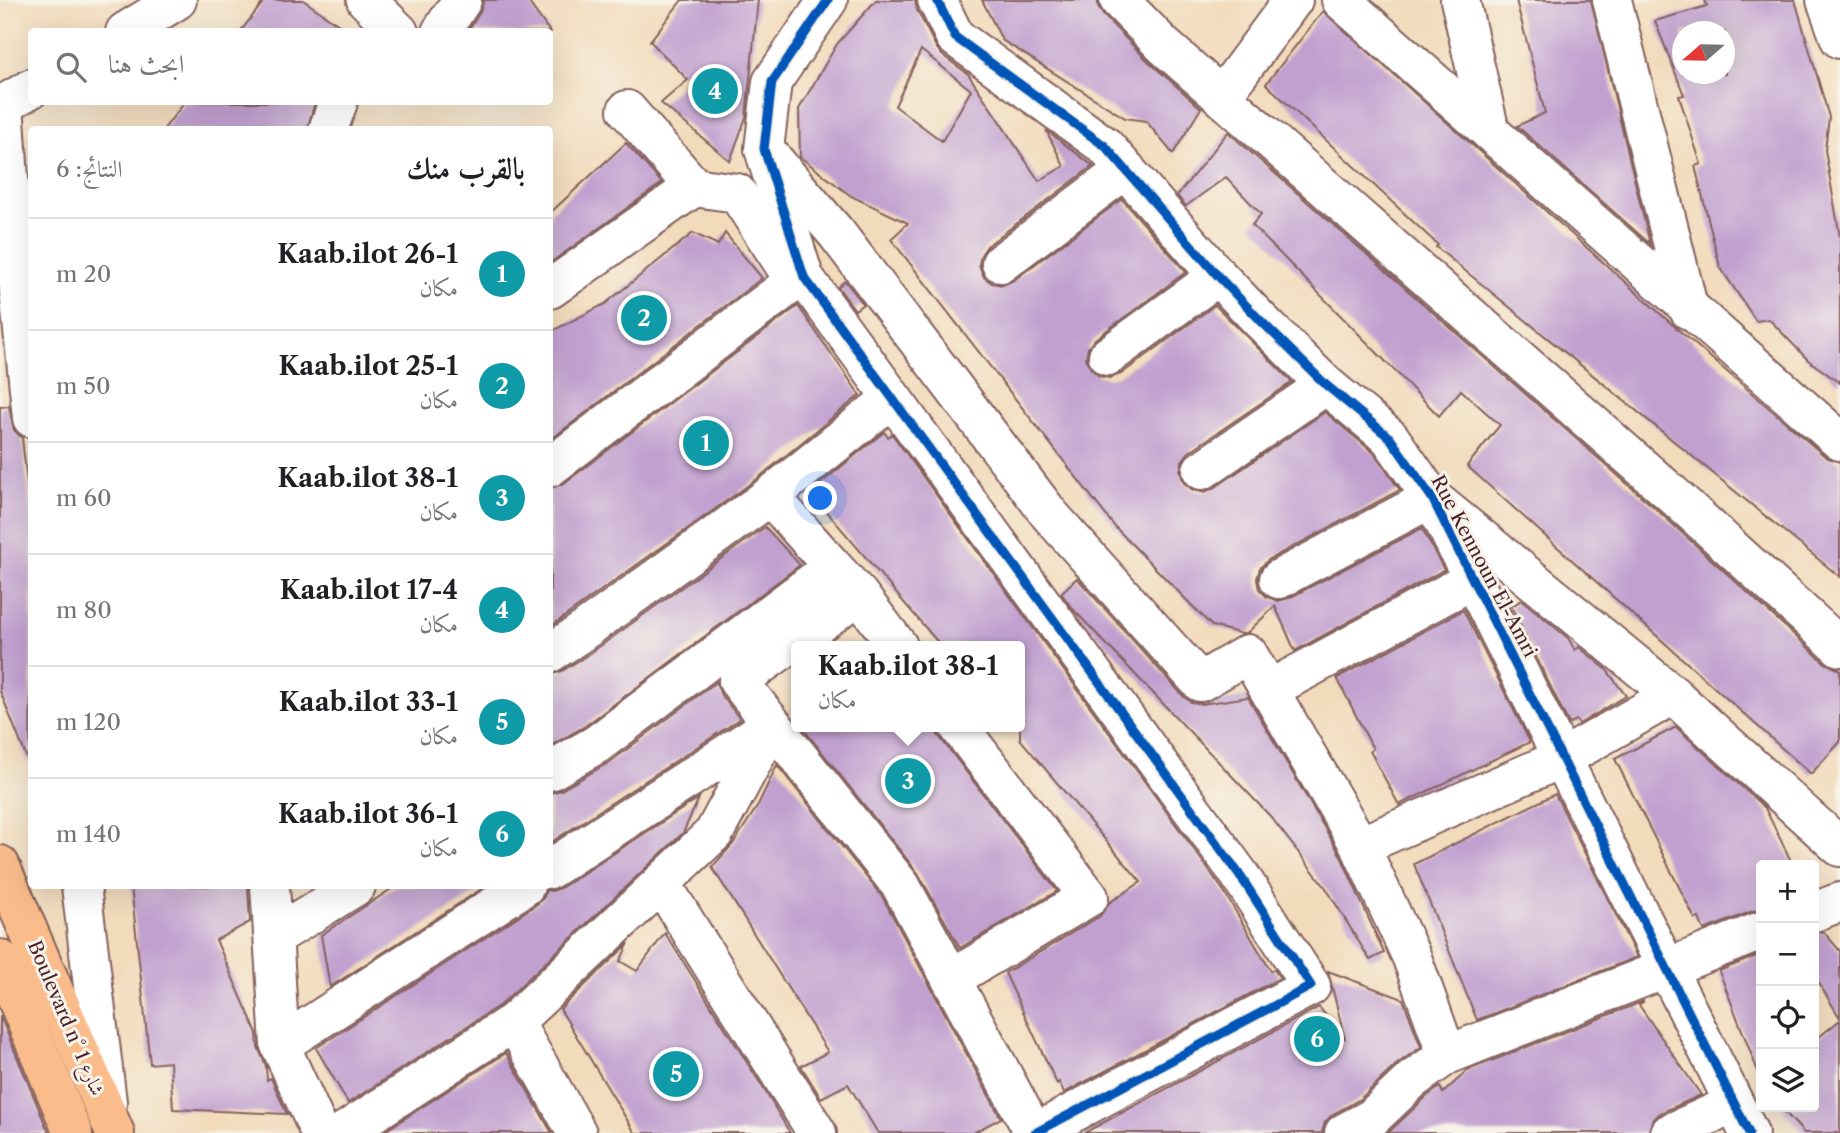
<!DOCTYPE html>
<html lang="ar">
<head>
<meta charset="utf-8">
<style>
	body { margin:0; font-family:"Libre Caslon Text",Amiri,serif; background:#f2f2f2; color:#202124; direction:rtl }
	.controls { position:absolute; right:21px; bottom:21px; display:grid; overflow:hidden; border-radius:7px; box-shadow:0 7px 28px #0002 }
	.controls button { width:63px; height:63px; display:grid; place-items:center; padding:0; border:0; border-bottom:2px solid #e0e0e0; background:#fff; color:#202124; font:35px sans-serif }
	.compass { position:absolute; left:1672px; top:21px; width:63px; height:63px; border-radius:50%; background:#fff; box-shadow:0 7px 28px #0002; rotate:250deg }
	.you { position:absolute; left:821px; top:499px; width:24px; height:24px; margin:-18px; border:5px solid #fff; border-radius:50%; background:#1a73e8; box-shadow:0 0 0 10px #1a73e833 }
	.badge { display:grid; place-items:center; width:46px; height:46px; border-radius:50%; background:#0f766e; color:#fff; font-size:23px; font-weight:700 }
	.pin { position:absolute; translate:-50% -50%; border:4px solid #fff; box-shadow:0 2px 7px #0006 }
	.popup { position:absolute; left:791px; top:641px; width:234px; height:91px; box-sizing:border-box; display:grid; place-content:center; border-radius:7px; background:#fff; filter:drop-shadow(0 2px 5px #0005); font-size:23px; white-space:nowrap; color:#757577 }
	.popup b { font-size:26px; color:#202124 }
	.popup::after { content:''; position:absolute; left:50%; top:100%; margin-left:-14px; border:14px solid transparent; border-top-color:#fff }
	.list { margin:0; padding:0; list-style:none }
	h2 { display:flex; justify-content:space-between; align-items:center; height:91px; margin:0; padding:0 28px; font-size:30px }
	h2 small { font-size:23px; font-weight:400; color:#757577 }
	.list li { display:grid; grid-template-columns:46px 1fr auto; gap:21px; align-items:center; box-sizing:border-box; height:112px; padding:0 28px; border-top:2px solid #e0e0e0 }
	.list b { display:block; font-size:26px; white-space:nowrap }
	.list p { margin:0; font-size:23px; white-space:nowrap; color:#757577 }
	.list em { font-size:23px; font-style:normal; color:#757577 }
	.icon { flex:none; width:38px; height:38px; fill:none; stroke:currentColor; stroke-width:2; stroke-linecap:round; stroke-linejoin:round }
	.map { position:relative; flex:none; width:1840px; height:1133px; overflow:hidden; direction:ltr }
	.search { position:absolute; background:#fff; box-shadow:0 7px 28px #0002; left:28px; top:28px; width:525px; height:77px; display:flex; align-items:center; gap:18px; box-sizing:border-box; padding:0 24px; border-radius:7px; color:#757577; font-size:26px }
	.panel { position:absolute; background:#fff; box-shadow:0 7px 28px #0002; left:28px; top:126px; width:525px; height:763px; border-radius:7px; direction:rtl }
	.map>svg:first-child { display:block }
	.building { fill:#c1a0d0; fill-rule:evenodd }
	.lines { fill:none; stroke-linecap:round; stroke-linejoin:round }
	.minor-casing { stroke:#85615d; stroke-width:42 }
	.major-casing { stroke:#85615d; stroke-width:42 }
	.minor { stroke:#fff; stroke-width:38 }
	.major { stroke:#fabc8b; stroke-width:38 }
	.cycleway-casing { stroke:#f7f3e8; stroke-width:13 }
	.cycleway { stroke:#0057b8; stroke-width:9 }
	.labels { text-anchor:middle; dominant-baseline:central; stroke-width:6; stroke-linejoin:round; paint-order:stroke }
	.street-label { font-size:19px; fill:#4a1f2b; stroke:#f7f3e8 }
</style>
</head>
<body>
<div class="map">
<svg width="1840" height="1133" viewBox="0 0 1840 1133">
	<rect width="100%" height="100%" fill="#f7f3e8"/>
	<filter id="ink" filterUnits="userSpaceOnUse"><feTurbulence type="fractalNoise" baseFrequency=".0143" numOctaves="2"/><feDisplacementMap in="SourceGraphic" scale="14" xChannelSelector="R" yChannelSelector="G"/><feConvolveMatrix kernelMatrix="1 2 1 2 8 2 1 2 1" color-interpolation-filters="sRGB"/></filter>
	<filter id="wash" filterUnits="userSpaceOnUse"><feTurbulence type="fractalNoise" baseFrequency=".00686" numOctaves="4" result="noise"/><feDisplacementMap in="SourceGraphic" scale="28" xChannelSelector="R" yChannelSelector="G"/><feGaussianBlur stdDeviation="1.57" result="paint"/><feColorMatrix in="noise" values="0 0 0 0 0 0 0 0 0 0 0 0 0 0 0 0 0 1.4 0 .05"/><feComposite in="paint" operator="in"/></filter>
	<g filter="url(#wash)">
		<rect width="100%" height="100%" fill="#f2dbbb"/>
		<g id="blocks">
			<g class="building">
				<polygon points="265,0 303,0 349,32 240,32"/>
				<polygon points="484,0 527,0 550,32 467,32 480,12"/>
				<polygon points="682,0 758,0 746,117 730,161 661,103 688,80 650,41"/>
				<path d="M876,0h39l2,10 19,37 6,8 26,19 71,107 25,-15 -18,-36 47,36 -106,80 -6,9 -2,10 5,12 8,6 11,2 11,-5 108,-81 64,73 -91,67 -7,9 -2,10 5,11 8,7 11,2 11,-4 94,-69 77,77 -103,70 -7,9 -2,10 4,12 9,7 11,2 10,-4 111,-76 49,41 26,37 -132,70 -8,8 -3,11 2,10 8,8 11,4 11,-3 133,-70 22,42 -149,81 -20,-45 -27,26 -6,2 -30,-8 -97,-99 -224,-288 17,-16 -57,-27 -51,-39 -1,-48 38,-65zM921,50l50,40 -29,51 -47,-35z"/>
				<polygon points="982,0 1098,0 1098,6 1103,15 1148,61 1201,108 1173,154 1146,121 1125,118 1002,40"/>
				<polygon points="1516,0 1591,0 1650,244 1517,126 1545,113"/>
				<path d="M1705,0h90l34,117 -4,33 15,87v146l-32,-23 -39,-41 -13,2 -36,-54 -25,-101 6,-2 -22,-68 5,-1 -29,-74 52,-15zM1683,32h42v42h-42z"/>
				<polygon points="1323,11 1674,326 1826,457 1840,462 1840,577 1436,247 1438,245 1266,84"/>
				<polygon points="185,102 315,102 307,130 163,130"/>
				<polygon points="1228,132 1656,509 1825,663 1840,670 1840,742 1811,774 1467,466 1500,425 1461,390 1439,416 1252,225 1261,214 1226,177 1186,206 1177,196"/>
				<polygon points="626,143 662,183 550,263 550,213"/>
				<polygon points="693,233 718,245 725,233 762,278 550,440 550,332 605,304"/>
				<polygon points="845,281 863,304 855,310 838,287"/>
				<polygon points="798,306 860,395 757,479 550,627 550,488 563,484"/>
				<polygon points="9,406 14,430 22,438 32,526 30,766 0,691 0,407"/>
				<polygon points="884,432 888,437 892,434 1190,844 1223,890 1271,971 1274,969 1280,978 1064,1093 1059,1082 1057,1084 1005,973 1100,916 1109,903 1141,882 1020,739 1020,646 941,646 810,492"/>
				<polygon points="765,527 800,565 585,726 550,746 550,675 562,671 592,652"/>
				<polygon points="1077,578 1184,697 1191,702 1202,704 1248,697 1341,856 1384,953 1370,960 1326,888 1270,816 1072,608 1061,593"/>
				<polygon points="1522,600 1568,638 1575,650 1579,647 1606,669 1626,696 1579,724 1576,720 1569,724 1511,606"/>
				<polygon points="1463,610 1530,742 1399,805 1370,751 1373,749 1337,678"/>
				<polygon points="716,682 721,695 740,719 550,843 550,793 561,790 610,762"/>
				<polygon points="802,727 932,727 1057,891 960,948 918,873"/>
				<polygon points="1676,727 1765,808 1793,865 1761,865 1761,910 1753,911 1704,930 1699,918 1695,919 1615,759"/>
				<polygon points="777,765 883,898 1001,1118 973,1133 878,1133 848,1084 821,1098 801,1066 828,1052 712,867 733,844 757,807"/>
				<polygon points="1555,794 1637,957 1477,1020 1414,864"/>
				<polygon points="699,798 683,833 500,1005 348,1103 316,1048 537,904 544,897 546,890 552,891 562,887"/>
				<polygon points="131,886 248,886 250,922 216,940 257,1033 258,1047 266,1066 267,1080 271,1078 287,1114 173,1109 170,1062 150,1064"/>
				<polygon points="396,886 486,886 330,987 321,935"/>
				<polygon points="1824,932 1840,951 1840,1018 1814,975 1814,933"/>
				<polygon points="665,933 762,1086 790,1133 635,1133 560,1009 629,943 620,961 637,971"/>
				<polygon points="1761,954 1761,1074 1759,1074 1719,971"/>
				<polygon points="1328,971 1403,999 1421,1047 1397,1064 1359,1100 1333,1114 1325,1122 1322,1133 1084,1133 1319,1007 1345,1039"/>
				<polygon points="1644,1001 1639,1005 1701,1095 1660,1113 1652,1121 1648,1133 1388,1133 1426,1097 1440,1087 1443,1093 1468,1070"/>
				<polygon points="0,1016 49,1133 0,1133"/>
				<polygon points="1840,1020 1840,1133 1804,1133 1780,1107 1814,1107 1814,1041"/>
				<polygon points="506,1053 552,1133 382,1133"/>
			</g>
		</g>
	</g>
	<g filter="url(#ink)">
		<use href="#blocks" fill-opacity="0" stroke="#85615d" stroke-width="2"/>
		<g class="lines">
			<g class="minor-casing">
				<g id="minor">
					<polyline points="366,0 399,32"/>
					<polyline points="828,0 772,82 764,149 804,277 1239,874 1311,986 1035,1133"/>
					<polyline points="937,0 955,37 1105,146 1218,276 1260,320 1326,385 1390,438 1432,498 1749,1133"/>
					<polyline points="1119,0 1164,46 1671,493 1840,647"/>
					<polyline points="1341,0 1840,441"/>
					<polyline points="1460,0 1490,132"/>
					<polyline points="1612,0 1689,310"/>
					<polyline points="1826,0 1840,39"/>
					<polyline points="125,32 177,0"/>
					<polyline points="441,32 462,0"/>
					<polyline points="32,88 4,104 12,223 32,418"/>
					<polyline points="1222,96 1293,0"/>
					<polyline points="627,110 694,187 737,193 787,269"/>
					<polyline points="328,130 338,102"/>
					<polyline points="772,158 837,234 1050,515 1200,682 1248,654 1360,846 1412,958 1447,1055"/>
					<polyline points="1001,263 1126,169"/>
					<polyline points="550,289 694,187"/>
					<polyline points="1108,356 1218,276"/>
					<polyline points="550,467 795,281 804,277"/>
					<polyline points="1202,470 1326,385"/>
					<polyline points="770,496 833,567"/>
					<polyline points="1279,579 1432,498 1673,695 1840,847"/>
					<polyline points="859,595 898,646"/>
					<polyline points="550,653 579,634 770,496 891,399"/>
					<polyline points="1270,689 1472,580"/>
					<polyline points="550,771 597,744 833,567 859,595 738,681 901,886 1034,1133"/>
					<polyline points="1360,846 1563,758 1673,695"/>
					<polyline points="550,869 768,727"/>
					<polyline points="661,883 817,1133"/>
					<polyline points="81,886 107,1102"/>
					<polyline points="270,886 280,1045 320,1133"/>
					<polyline points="1814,912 1840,902"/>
					<polyline points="274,937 356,886"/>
					<polyline points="951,979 1089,897 959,727"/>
					<polyline points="514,1022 577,1133"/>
					<polyline points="280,1045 525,886"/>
					<polyline points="342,1133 514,1022 714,833 772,725"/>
					<polyline points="1344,1133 1372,1118 1412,1080 1447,1055 1761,931"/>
					<polyline points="1670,1133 1734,1104"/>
				</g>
			</g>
			<g class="major-casing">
				<g id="major">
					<polyline points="0,865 115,1133"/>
					<polyline points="0,959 73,1133"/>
				</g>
			</g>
			<use href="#minor" class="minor"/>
			<use href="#major" class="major"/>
			<g class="cycleway-casing">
				<g id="cycleway">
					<polyline points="828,0 772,82 764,149 804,277 1239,874 1311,986 1035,1133"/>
					<polyline points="937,0 955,37 1105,146 1218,276 1260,320 1326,385 1390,438 1432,498 1749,1133"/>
				</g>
			</g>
			<use href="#cycleway" class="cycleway"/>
		</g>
	</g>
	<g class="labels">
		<g class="street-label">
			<text transform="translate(1484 566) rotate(62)">Rue Kennoun El-Amri</text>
			<text transform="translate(66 1018) rotate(67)">Boulevard n° شارع 1</text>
		</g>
	</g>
</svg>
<div class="controls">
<button>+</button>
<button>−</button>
<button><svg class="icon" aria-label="locate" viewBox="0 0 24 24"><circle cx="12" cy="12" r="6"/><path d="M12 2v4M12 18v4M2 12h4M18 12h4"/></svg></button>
<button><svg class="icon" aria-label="layers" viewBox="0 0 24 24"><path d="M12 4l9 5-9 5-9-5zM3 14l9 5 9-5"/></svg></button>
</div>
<svg class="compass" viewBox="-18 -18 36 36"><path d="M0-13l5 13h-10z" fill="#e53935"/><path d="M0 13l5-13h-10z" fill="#757577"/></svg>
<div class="you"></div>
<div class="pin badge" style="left:706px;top:443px;background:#0f9aa8">1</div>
<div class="pin badge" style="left:644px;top:318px;background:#0f9aa8">2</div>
<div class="pin badge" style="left:908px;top:781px;background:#0f9aa8">3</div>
<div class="popup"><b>Kaab.ilot 38-1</b>مكان</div>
<div class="pin badge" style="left:715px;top:91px;background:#0f9aa8">4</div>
<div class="pin badge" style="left:676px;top:1074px;background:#0f9aa8">5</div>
<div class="pin badge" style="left:1317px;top:1039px;background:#0f9aa8">6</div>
<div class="search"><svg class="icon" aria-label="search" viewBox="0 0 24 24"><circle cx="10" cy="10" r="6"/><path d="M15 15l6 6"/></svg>ابحث هنا</div>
<section class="panel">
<h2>بالقرب منك<small>النتائج: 6</small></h2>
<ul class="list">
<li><span class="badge" style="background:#0f9aa8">1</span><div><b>Kaab.ilot 26-1</b><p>مكان</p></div><em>20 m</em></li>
<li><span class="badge" style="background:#0f9aa8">2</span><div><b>Kaab.ilot 25-1</b><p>مكان</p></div><em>50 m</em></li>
<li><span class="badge" style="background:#0f9aa8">3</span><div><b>Kaab.ilot 38-1</b><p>مكان</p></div><em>60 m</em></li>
<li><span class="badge" style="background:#0f9aa8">4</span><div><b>Kaab.ilot 17-4</b><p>مكان</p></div><em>80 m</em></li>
<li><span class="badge" style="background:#0f9aa8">5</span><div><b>Kaab.ilot 33-1</b><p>مكان</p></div><em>120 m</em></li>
<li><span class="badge" style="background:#0f9aa8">6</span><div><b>Kaab.ilot 36-1</b><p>مكان</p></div><em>140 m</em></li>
</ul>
</section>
</div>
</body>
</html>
